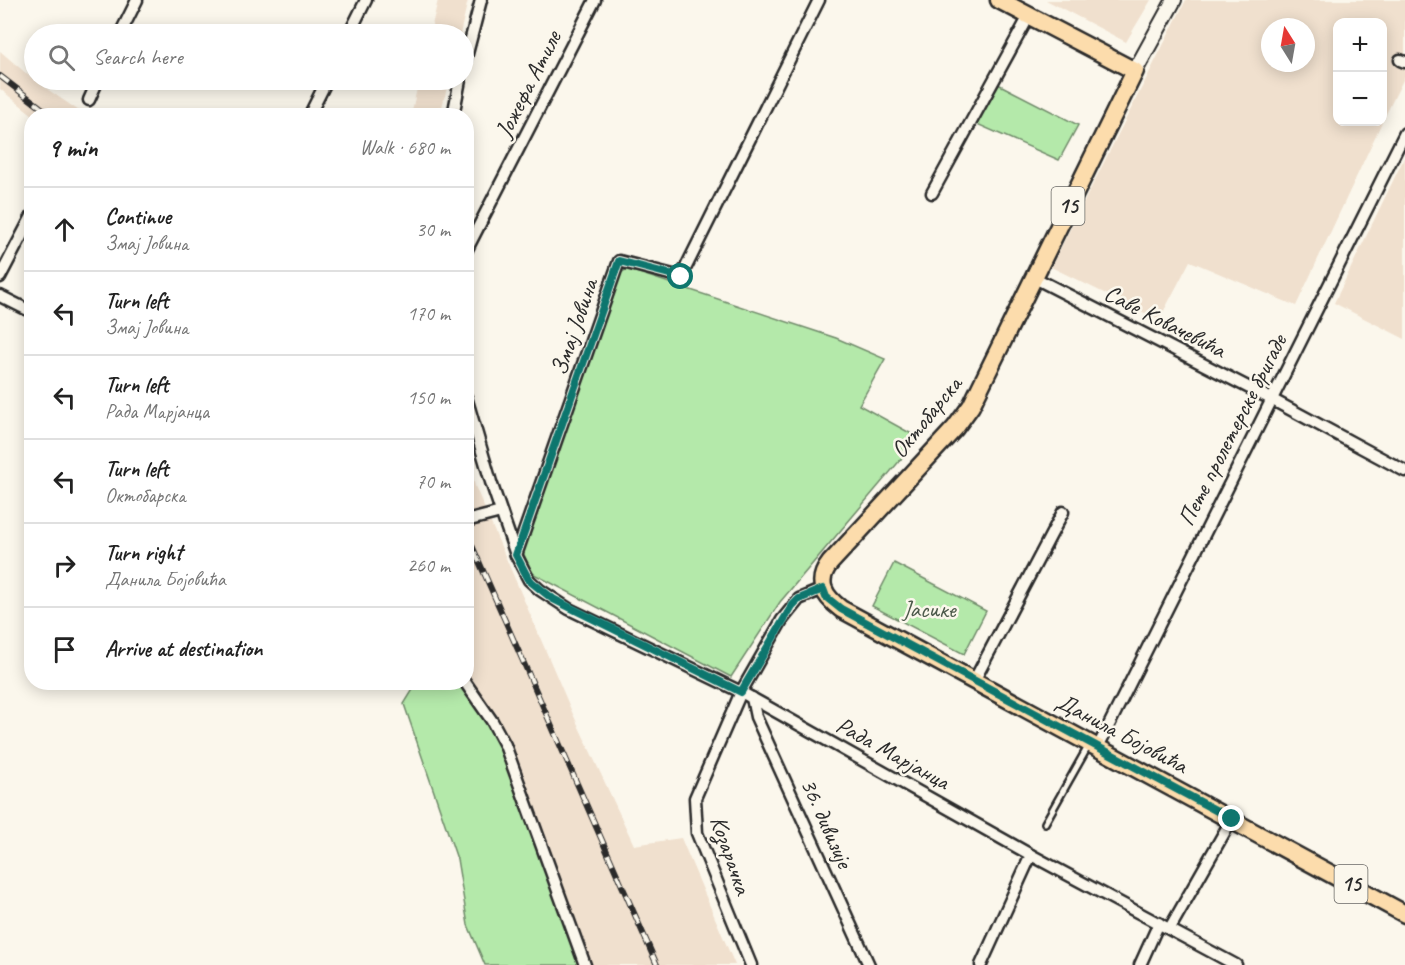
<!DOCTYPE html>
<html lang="en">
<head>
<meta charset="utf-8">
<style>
	body { margin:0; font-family:Caveat,sans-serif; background:#f2f2f2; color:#222 }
	.controls { position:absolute; right:18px; top:18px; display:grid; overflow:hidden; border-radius:12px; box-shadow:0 3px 15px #0003 }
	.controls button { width:54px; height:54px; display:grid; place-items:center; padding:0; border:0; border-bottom:2px solid #e0e0e0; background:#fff; color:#222; font:30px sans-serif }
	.compass { position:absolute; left:1261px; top:18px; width:54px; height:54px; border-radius:50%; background:#fff; box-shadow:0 3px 15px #0003; rotate:349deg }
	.stop { position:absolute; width:18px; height:18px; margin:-14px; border:4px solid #0f766e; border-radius:50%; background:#fff }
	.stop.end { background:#0f766e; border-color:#fff; box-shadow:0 2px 6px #0008 }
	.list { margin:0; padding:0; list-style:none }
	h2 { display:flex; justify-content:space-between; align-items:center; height:78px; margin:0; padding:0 24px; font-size:26px }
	h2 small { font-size:20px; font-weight:400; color:#767676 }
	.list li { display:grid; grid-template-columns:39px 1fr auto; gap:18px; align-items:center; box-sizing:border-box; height:84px; padding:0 24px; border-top:2px solid #e0e0e0 }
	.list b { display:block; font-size:22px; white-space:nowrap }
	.list p { margin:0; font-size:20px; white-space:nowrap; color:#767676 }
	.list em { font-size:20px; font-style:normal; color:#767676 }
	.icon { flex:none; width:33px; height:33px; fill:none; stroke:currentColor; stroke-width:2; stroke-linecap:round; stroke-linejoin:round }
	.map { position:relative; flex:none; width:1405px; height:965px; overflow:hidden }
	.search { position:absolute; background:#fff; box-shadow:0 3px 15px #0003; left:24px; top:24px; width:450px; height:66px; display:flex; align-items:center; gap:15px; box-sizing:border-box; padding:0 21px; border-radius:33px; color:#767676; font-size:22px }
	.panel { position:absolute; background:#fff; box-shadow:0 3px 15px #0003; left:24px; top:108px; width:450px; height:582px; border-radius:24px }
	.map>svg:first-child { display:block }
	.built { fill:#f0e0ce; fill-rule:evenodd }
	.green { fill:#b4e9aa; stroke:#708a6a; stroke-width:1.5 }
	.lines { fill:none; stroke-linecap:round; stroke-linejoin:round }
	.lane-casing { stroke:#2b2b2b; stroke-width:10 }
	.street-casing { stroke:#2b2b2b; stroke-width:15 }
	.secondary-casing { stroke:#2b2b2b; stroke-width:18 }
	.primary-casing { stroke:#2b2b2b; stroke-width:21 }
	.lane { stroke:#fbf7ec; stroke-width:5 }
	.street { stroke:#fbf7ec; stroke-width:10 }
	.secondary { stroke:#fbf7ec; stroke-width:14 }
	.primary { stroke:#fcdcac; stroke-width:16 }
	.rail-casing { stroke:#2b2b2b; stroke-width:6 }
	.rail { stroke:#fbf7ec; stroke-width:4; stroke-dasharray:11; stroke-linecap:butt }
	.route { stroke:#0f766e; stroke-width:8 }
	.labels { text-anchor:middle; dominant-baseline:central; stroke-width:5; stroke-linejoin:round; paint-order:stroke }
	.shield { fill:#fbf7ec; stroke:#696865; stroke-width:1.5 }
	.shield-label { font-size:22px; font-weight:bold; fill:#2b2b2b }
	.street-label { font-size:24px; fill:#2b2b2b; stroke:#fbf7ec }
	.park-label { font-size:24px; fill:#4d5a4b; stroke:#fbf7ec }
</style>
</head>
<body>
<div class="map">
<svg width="1405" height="965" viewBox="0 0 1405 965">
	<rect width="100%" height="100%" fill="#fbf7ec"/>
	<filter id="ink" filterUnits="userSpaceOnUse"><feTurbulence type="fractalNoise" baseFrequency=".0167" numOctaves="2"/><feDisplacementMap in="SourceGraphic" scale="12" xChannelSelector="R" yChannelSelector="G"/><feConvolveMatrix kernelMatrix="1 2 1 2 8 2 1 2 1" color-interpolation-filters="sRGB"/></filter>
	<g filter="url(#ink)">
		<g class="built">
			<polygon points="438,0 468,0 460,34 430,34"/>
			<polygon points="1046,0 1151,0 1126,42"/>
			<path d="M1186,0h219v76l-22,44 -1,-98h-44v100h44l-86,184 -106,-45 -31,59 -108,-53zM1270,27h36v36h-36z"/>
			<polygon points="0,51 34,80 85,115 33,115 0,89"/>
			<polygon points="419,80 449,80 440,115 411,115"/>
			<polygon points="1405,156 1405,339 1334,303"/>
			<polygon points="467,454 475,486 572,712 634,845 681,838 735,965 585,965 466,682"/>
		</g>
		<g class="green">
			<polygon points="998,84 1078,125 1059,160 977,124"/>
			<polygon points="627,269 836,338 885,359 859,405 919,438 780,602 731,677 532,573 522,550 619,274"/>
			<polygon points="894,563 986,611 964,654 872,606"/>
			<polygon points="417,683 466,683 492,721 585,965 485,965 468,925 457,859 404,704"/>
		</g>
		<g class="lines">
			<g class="lane-casing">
				<polyline id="lane" points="1045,823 1089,745"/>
			</g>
			<g class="street-casing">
				<g id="street">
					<polyline points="120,34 137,0"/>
					<polyline points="349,34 366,0"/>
					<polyline points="1400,60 1405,62"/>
					<polyline points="464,65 481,0"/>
					<polyline points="89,100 98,80"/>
					<polyline points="309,116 327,80"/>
					<polyline points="453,116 460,80"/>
					<polyline points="932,193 1029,16"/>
					<polyline points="466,251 595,0"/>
					<polyline points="0,277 32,216"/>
					<polyline points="1033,277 1271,399 1405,471"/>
					<polyline points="0,296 32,312"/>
					<polyline points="466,397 491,482 516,555 529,580 540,590 569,609 741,692 1031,855 1236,965"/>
					<polyline points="466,521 501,512"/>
					<polyline points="516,555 619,261 681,277 819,0"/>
					<polyline points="974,681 1063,512"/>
					<polyline points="465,682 492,721 505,745 585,965"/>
					<polyline points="752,698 756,717 869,965"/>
					<polyline points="1098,747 1405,133"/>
					<polyline points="1170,928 1232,819"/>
					<polyline points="751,965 697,833 695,798 741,692 782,620 799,599 823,589"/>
					<polyline points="981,965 1031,855"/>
					<polyline points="1140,965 1159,923"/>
				</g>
			</g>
			<g class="secondary-casing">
				<polyline id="secondary" points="1135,71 1174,0"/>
			</g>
			<g class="primary-casing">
				<path id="primary" d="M999,0l136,71 -164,335 -16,22 -125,135c-15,19 -6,33 11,46l564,305"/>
			</g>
			<use href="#lane" class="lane"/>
			<use href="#street" class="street"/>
			<use href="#secondary" class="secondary"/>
			<use href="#primary" class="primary"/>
			<g class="rail-casing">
				<g id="rail">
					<polyline points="0,76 52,116"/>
					<polyline points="466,532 657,965"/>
				</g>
			</g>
			<use href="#rail" class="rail"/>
		</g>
	</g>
	<g class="lines" filter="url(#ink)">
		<polyline class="route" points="681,277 619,261 516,555 529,580 553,599 741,692 792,606 799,599 823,589 826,597 841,609 1232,819"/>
	</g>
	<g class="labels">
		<g class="shield">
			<rect x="1051.5" y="187" width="33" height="38" rx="4.5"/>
			<rect x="1334.5" y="865" width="33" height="38" rx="4.5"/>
		</g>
		<g class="shield-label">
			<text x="1068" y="206">15</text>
			<text x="1351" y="884">15</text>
		</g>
		<g class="street-label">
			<text transform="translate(528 84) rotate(-63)">Јожефа Атиле</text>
			<text transform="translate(1165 321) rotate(27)">Саве Ковачевића</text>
			<text transform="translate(574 327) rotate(-71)">Змај Јовина</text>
			<text transform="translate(926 417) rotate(-51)">Октобарска</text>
			<text transform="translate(1232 430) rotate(-63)">Пете пролетерске бригаде</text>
			<text transform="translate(1122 733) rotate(28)">Данила Бојовића</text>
			<text transform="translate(893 753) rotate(29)">Рада Марјанца</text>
			<text transform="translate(827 823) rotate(66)">36. дивизије</text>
			<text transform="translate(731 855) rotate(71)">Козарачка</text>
		</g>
		<g class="park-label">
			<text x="929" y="609">Јасике</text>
		</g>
	</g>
</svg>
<div class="controls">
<button>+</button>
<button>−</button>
</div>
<svg class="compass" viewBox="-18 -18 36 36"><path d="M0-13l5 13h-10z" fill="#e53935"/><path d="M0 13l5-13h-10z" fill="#767676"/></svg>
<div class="stop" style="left:681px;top:277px"></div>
<div class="stop end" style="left:1232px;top:819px"></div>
<div class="search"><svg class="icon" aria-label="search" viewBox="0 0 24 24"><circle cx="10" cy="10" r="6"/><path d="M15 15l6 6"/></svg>Search here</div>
<section class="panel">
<h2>9 min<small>Walk · 680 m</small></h2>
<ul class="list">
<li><svg class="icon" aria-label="ahead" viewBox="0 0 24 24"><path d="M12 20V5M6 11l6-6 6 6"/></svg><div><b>Continue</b><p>Змај Јовина</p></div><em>30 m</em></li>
<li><svg class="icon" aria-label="left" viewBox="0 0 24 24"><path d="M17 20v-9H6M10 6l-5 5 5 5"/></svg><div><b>Turn left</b><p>Змај Јовина</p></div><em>170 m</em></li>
<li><svg class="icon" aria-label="left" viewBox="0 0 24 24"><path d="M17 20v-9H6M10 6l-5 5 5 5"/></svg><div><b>Turn left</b><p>Рада Марјанца</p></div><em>150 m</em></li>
<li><svg class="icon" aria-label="left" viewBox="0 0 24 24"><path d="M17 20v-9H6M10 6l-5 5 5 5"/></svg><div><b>Turn left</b><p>Октобарска</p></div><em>70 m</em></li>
<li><svg class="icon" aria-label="right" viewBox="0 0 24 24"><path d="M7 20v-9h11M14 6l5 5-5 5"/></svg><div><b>Turn right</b><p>Данила Бојовића</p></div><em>260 m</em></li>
<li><svg class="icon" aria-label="arrive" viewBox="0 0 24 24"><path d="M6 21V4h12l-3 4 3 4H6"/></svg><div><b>Arrive at destination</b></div></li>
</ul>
</section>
</div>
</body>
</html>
